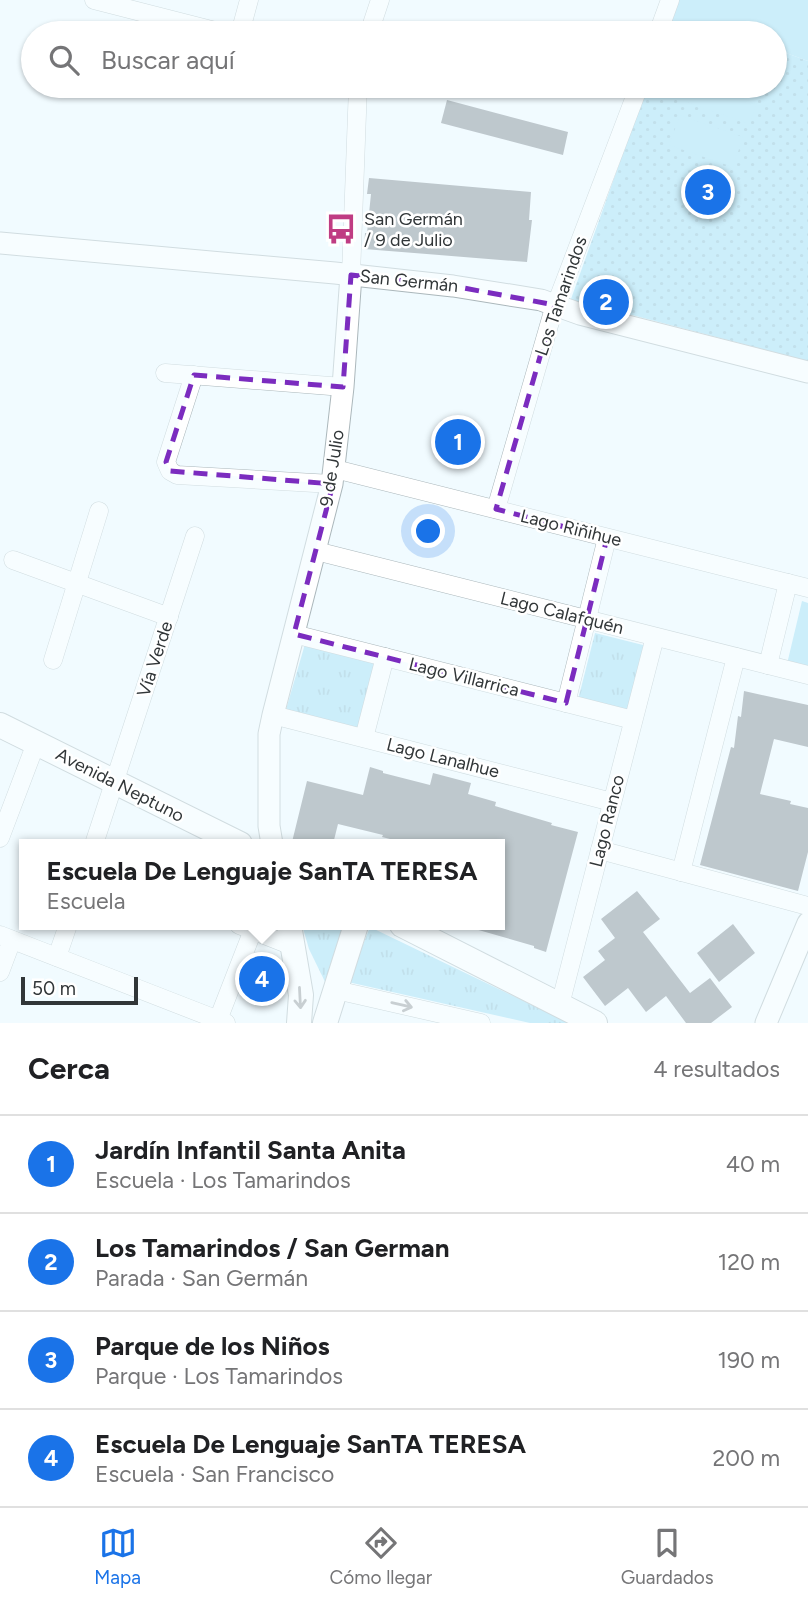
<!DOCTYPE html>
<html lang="es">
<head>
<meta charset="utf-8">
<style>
	body { margin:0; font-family:Figtree,sans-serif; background:#f2f2f2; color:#202124 }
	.scale { position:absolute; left:21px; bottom:18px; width:117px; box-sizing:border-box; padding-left:7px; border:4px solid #313638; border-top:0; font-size:19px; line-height:24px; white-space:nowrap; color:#313638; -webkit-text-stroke:5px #fff; paint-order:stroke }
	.you { position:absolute; left:429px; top:532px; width:24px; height:24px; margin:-18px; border:5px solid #fff; border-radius:50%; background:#1a73e8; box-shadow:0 0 0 10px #1a73e833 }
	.badge { display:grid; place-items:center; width:46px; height:46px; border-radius:50%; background:#1a73e8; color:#fff; font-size:23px; font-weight:700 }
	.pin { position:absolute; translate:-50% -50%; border:4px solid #fff; box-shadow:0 2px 7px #0006 }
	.popup { position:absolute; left:19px; top:839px; width:486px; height:91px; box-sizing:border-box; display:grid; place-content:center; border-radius:0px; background:#fff; filter:drop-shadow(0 2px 5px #0005); font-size:23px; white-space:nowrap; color:#757577 }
	.popup b { font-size:26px; color:#202124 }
	.popup::after { content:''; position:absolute; left:50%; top:100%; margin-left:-14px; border:14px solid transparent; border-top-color:#fff }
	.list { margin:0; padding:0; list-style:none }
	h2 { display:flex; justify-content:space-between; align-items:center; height:91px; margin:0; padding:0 28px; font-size:30px }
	h2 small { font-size:23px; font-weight:400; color:#757577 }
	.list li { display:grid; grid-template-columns:46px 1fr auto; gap:21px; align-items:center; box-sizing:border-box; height:98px; padding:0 28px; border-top:2px solid #e0e0e0 }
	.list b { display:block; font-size:26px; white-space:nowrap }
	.list p { margin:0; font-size:23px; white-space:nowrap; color:#757577 }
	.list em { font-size:23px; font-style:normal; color:#757577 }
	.icon { flex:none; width:38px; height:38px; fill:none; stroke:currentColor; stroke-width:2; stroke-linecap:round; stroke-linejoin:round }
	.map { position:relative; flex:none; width:808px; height:1023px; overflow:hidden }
	.search { position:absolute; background:#fff; box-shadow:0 2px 5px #0004; left:21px; right:21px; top:21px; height:77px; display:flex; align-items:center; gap:18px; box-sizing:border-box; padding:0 24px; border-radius:38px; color:#757577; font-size:26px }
	.sheet { height:483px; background:#fff }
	nav { display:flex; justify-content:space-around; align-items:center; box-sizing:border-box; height:98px; border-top:2px solid #e0e0e0; background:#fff; font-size:19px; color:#757577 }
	nav a { display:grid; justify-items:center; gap:4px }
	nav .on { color:#1a73e8 }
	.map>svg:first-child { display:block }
	.grass { fill:url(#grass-tufts) }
	.park { fill:url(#park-dots) }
	.pitch { fill:#9fddf4 }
	.building { fill:#828991 }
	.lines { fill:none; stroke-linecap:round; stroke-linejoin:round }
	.minor-casing { stroke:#abb7bb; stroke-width:19 }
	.tertiary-casing { stroke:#abb7bb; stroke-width:23 }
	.secondary-casing { stroke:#abb7bb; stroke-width:26 }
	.minor { stroke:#fff; stroke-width:18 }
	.tertiary { stroke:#fff; stroke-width:21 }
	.secondary { stroke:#fff; stroke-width:24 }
	.oneway { stroke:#989a9c }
	.marked { fill:none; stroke:#7b2cbf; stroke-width:5; stroke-dasharray:14 9; stroke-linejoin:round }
	.labels { text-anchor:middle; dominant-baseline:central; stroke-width:5; stroke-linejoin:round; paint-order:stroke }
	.poi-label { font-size:18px; fill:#313638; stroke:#fff; text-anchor:start }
	.street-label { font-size:18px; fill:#313638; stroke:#fff }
</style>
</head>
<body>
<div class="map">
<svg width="808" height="1023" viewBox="0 0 808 1023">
	<defs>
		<pattern id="grass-tufts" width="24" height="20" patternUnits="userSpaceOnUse" patternTransform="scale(1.75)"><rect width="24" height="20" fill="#9fddf4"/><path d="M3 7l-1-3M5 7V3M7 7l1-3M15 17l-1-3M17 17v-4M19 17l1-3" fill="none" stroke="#89bed2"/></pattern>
		<pattern id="park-dots" width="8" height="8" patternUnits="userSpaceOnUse" patternTransform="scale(1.75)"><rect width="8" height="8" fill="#9fddf4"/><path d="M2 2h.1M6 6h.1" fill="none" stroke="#89bed2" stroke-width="1.8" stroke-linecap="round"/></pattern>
	</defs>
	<rect width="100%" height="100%" fill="#f1fbff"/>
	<g class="grass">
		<polygon points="595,633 647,646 630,713 578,700"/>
		<polygon points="305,644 378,664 360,733 285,713"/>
		<polygon points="302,925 347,925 329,990 309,949"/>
		<polygon points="370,927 569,1023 530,1023 348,982"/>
	</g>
	<path class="park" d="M775,49l33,12v300l-199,-52c-14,2 -28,-1 -38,-10l76,-213h128z"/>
	<g class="pitch">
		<polygon points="679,0 808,0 808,61 775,49 775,33 694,33 669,25"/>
		<polygon points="691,86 737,86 760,94 750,124 686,102"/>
		<polygon points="680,115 743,137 733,167 669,145"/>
		<polygon points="802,601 808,603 808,668 787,664"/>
	</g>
	<g class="building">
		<polygon points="447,100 568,132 563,155 441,123"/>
		<polygon points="369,178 531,192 529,220 532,220 527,262 364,249 365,233 367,233 371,194 367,194"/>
		<polygon points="744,691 808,705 808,747 774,739 760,794 791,801 790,804 808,808 808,852 798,891 700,865 731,747 734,748 738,716 741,717"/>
		<polygon points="370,767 383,771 383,773 430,785 433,773 471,783 468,794 496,802 495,806 552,823 551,825 578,832 546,952 534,948 534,946 475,929 476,925 500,925 500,844 410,844 382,837 383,835 338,824 333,844 301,844 292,842 307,781 363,795"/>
		<polygon points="637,891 660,919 643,932 690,993 710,978 732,1007 711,1023 686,1023 666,996 646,1012 628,988 605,1006 583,977 605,960 598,951 615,938 601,919"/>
		<polygon points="733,924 755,953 719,982 697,953"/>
	</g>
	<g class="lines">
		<g class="minor-casing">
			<g id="minor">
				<polyline points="94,0 223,33"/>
				<polyline points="240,33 249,0"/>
				<polyline points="369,33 380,0"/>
				<polyline points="658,33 670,0"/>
				<polyline points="351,275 358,86"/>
				<polyline points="165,373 343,387"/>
				<polyline points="194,375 166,462 170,471 177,475 332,484"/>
				<polyline points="335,469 808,588"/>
				<polyline points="496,509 552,315 639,86"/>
				<polyline points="316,551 808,675"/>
				<polyline points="13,560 169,617"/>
				<polyline points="294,634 633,720"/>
				<polyline points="53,660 99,511"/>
				<polyline points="768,665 788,583"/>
				<polyline points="566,703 607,538"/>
				<polyline points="273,715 612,802"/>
				<polyline points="364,738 385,657"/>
				<polyline points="0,838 36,743"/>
				<polyline points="94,844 195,536"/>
				<polyline points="600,850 808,906"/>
				<polyline points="681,872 736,657"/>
				<polyline points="239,925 292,946"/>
				<polyline points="0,935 226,1023"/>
				<polyline points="57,957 68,925"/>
				<polyline points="0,972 12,940"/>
				<polyline points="336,990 481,1023"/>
				<polyline points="560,1005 655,637"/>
				<polyline points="218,1020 253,930"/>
			</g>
		</g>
		<g class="tertiary-casing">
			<g id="tertiary">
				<polyline points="0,243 335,273 453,286 541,300 580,314 808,372"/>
				<polyline points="272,844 269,826 269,734 273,715 332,484 343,387 351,275"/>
				<polyline points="766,1023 808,923"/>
			</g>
		</g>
		<g class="secondary-casing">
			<g id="secondary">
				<polyline points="0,725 240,844"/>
				<polyline points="289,925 301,995 299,1023"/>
				<polyline points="402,925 595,1023"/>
				<polyline points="325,1023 356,925"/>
			</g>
		</g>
		<use href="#minor" class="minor"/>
		<use href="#tertiary" class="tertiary"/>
		<use href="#secondary" class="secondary"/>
	</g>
	<defs><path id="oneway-shaft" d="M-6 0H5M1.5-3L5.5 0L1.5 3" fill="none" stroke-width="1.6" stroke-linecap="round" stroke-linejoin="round" transform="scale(1.75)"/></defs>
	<g class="oneway">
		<use href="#oneway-shaft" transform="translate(300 998) rotate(87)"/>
		<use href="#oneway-shaft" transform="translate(402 1005) rotate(13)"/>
	</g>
	<path d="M0 0H808V1023H0ZM351,275l102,11 102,19 -59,204 111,29 -41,165 -272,-69 39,-150 -163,-13 -4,-9 28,-87 149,12z" fill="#f1fbff" fill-opacity=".55" fill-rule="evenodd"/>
	<path class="marked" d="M351,275l102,11 102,19 -59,204 111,29 -41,165 -272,-69 39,-150 -163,-13 -4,-9 28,-87 149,12z"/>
	<defs>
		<g id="bus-bare" transform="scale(2.415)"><path d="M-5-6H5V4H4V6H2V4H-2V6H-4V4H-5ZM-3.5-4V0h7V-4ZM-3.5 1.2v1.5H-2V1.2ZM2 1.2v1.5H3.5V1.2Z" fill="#bf3c83" stroke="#fff" stroke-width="2.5" paint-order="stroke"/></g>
	</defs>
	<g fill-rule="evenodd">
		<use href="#bus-bare" x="341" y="229"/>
	</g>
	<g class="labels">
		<g class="poi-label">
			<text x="364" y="219">San Germán<tspan x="364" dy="21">/ 9 de Julio</tspan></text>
		</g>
		<g class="street-label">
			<text transform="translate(409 281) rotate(6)">San Germán</text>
			<text transform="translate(561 296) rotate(-71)">Los Tamarindos</text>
			<text transform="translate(332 468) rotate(-81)">9 de Julio</text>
			<text transform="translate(571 528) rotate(14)">Lago Riñihue</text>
			<text transform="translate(562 613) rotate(14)">Lago Calafquén</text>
			<text transform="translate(155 659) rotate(-72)">Vía Verde</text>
			<text transform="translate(464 677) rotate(14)">Lago Villarrica</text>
			<text transform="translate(443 758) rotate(14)">Lago Lanalhue</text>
			<text transform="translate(120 785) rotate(27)">Avenida Neptuno</text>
			<text transform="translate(607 821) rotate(-76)">Lago Ranco</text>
		</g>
	</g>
</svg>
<div class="scale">50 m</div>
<div class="you"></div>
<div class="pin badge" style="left:458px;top:442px">1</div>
<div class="pin badge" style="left:606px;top:302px">2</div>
<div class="pin badge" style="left:708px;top:192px">3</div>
<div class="pin badge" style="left:262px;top:979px">4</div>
<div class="popup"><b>Escuela De Lenguaje SanTA TERESA</b>Escuela</div>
<div class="search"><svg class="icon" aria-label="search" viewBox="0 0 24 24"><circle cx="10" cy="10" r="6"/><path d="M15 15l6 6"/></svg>Buscar aquí</div>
</div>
<section class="sheet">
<h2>Cerca<small>4 resultados</small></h2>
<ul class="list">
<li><span class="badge">1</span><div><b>Jardín Infantil Santa Anita</b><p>Escuela · Los Tamarindos</p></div><em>40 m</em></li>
<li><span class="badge">2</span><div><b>Los Tamarindos / San German</b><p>Parada · San Germán</p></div><em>120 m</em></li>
<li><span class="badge">3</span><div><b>Parque de los Niños</b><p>Parque · Los Tamarindos</p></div><em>190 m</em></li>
<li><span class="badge">4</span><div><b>Escuela De Lenguaje SanTA TERESA</b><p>Escuela · San Francisco</p></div><em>200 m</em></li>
</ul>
</section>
<nav>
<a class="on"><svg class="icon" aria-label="map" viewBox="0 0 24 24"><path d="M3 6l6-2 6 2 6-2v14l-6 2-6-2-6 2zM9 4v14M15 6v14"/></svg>Mapa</a>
<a><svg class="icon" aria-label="directions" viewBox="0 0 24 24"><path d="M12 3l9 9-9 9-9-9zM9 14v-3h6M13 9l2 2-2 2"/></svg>Cómo llegar</a>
<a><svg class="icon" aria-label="saved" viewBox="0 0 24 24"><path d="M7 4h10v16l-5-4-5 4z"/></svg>Guardados</a>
</nav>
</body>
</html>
